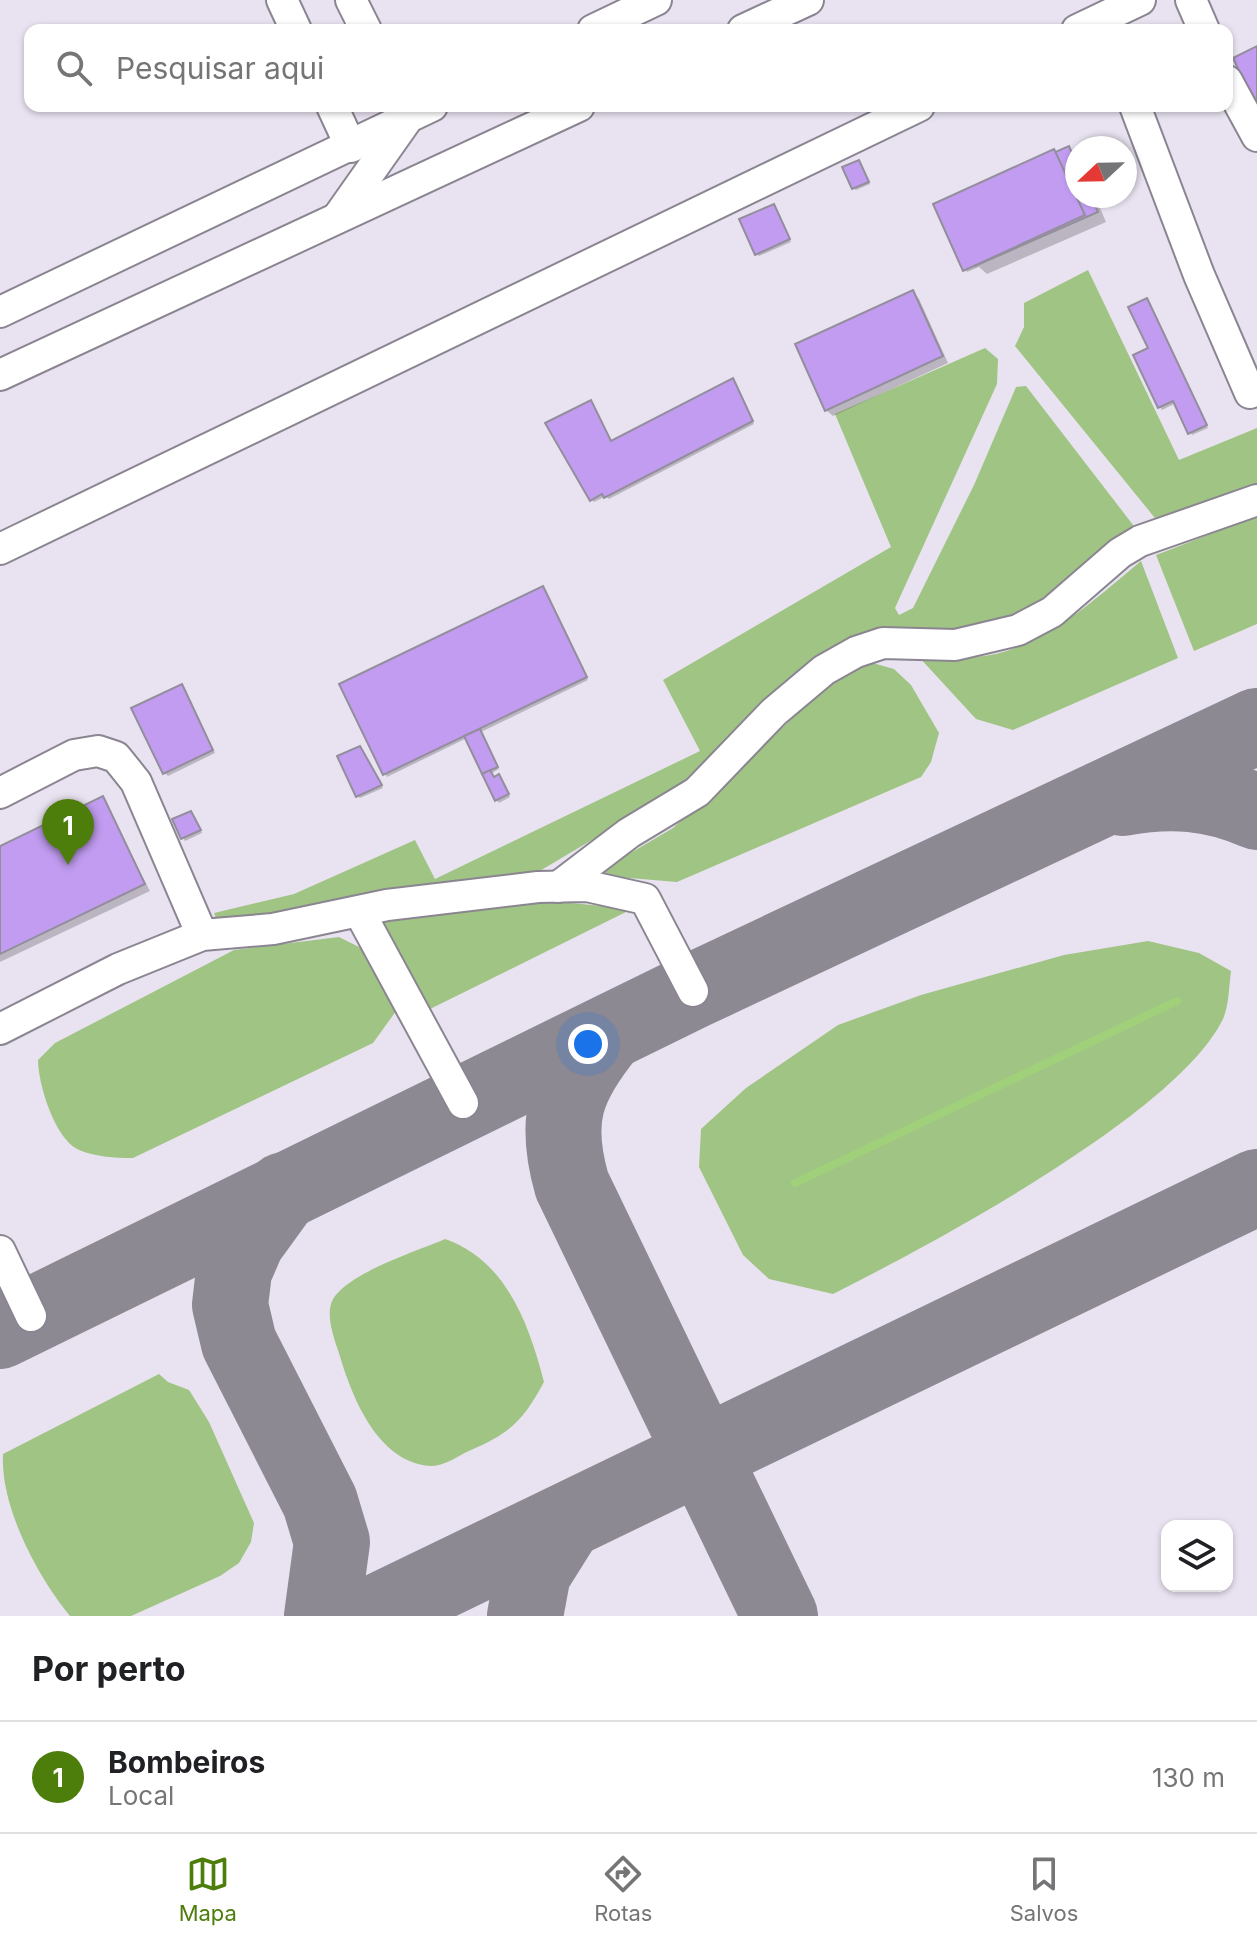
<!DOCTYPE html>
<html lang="pt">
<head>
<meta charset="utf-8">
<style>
	body { margin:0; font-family:Inter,sans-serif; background:#f2f2f2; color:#202124 }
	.controls { position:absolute; right:24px; bottom:24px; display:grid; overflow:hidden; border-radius:16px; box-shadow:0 2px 6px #0004 }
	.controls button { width:72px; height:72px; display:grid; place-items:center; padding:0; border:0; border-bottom:2px solid #e0e0e0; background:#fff; color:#202124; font:40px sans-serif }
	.compass { position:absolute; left:1065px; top:136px; width:72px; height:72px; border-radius:50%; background:#fff; box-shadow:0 2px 6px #0004; rotate:248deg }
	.you { position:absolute; left:588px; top:1044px; width:28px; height:28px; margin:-20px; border:6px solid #fff; border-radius:50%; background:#1a73e8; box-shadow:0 0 0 12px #1a73e833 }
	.badge { display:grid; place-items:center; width:52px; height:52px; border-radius:50%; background:#4d7e0c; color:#fff; font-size:26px; font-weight:700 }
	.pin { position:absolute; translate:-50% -66px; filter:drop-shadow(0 2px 4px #0008) }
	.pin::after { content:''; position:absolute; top:42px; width:28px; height:24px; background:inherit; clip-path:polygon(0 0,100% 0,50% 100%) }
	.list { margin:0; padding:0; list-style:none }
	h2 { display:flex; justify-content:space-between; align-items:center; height:104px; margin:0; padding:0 32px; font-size:34px }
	h2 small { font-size:26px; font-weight:400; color:#757577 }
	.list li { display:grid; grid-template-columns:52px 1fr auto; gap:24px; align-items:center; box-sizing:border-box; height:112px; padding:0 32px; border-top:2px solid #e0e0e0 }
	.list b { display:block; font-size:30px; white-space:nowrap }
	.list p { margin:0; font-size:26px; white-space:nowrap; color:#757577 }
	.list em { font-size:26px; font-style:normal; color:#757577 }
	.icon { flex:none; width:44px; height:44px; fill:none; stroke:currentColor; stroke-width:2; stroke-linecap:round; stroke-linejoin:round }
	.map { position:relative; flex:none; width:1257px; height:1616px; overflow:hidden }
	.search { position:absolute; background:#fff; box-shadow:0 2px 6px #0004; left:24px; right:24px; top:24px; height:88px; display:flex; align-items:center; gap:20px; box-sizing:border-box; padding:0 28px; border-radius:16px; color:#757577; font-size:30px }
	.sheet { height:216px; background:#fff }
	nav { display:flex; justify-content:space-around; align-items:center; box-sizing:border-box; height:112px; border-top:2px solid #e0e0e0; background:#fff; font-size:22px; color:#757577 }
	nav a { display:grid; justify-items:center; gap:4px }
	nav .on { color:#4d7e0c }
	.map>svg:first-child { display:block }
	.green { fill:#a0c483 }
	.shadow { fill:#0003 }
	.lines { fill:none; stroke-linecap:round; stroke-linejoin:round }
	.stream { stroke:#a1d07b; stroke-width:8 }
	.taxiway { stroke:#8d8992; stroke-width:76 }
	.building { fill:#c19cf0; stroke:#938e9b; stroke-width:2 }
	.minor-casing { stroke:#8a8591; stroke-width:34 }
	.minor { stroke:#fff; stroke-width:30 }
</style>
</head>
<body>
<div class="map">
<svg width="1257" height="1616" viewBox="0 0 1257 1616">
	<rect width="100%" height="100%" fill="#e9e3f1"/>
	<g class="green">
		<polygon points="1088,270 1179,460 1257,428 1257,492 1159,523 1015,346 1024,327 1024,303"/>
		<polygon points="985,348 998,359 997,384 895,608 899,615 913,608 974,485 1016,387 1026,386 1140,534 1021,622 862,641 695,785 629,818 538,872 219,926 214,913 294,894 415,840 435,879 700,751 663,680 891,547 835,414"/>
		<polygon points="1257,516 1257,624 1194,651 1156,555"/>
		<path d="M1141,561l37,97 -165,72 -37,-11 -58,-63c19,0 38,2 57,1 63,-4 119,-57 166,-96z"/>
		<polygon points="869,662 894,669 911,685 939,733 931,762 921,777 677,882 593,875 673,828 822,691"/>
		<polygon points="541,900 632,909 426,1011 381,920"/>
		<path d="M339,937l32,16 28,54 -26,36 -240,115c-19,0 -39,-1 -56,-9 -23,-12 -39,-66 -39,-89l17,-17 179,-93z"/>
		<path d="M1148,941l51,12 32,18c-2,14 -2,35 -8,48 -46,95 -293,226 -390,275l-64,-15 -26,-24 -44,-88 2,-38 45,-41 92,-63 83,-30 143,-40z"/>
		<path d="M445,1239c61,21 84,85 99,143 -20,37 -33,51 -73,68 -11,5 -27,16 -39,16 -51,-2 -77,-62 -90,-103 -5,-18 -16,-41 -11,-59 9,-29 87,-53 114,-65z"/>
		<path d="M159,1374l9,8 21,8 20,32 45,101 -3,19 -12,21 -19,13 -89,40h-61c-32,-39 -70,-109 -67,-162z"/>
	</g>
	<g class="shadow">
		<polygon points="1068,148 1077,157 1077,196 1095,196 1106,222 987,274 979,267 967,272 965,269"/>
		<polygon points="861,165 870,184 856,190 853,188"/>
		<polygon points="776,209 791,242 759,256 756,253"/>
		<polygon points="913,293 919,299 948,363 833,416 826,410"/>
		<polygon points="1149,303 1208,428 1192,435 1176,403 1162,410 1160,407 1135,355 1150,348"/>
		<polygon points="735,383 754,424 609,499 606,496 594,502 592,500 612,443"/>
		<polygon points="543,588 588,680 481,732 499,769 492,773 494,778 501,779 510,797 499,803 497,800 467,738 387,777 342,685"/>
		<polygon points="184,689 215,753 168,776 165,773"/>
		<polygon points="362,751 383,788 360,798 358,796"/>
		<polygon points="102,799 150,891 0,962 0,848"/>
		<polygon points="193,816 202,833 185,841 183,838"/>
	</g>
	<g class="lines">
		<polyline class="stream" points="795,1183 1177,1001"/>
		<g class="taxiway">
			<path d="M1123,798c47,-9 90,-6 134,14"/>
			<path d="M607,1034c-42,52 -54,85 -35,151l208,431"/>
			<polyline points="284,1190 247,1241 234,1271 230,1305 239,1343 320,1502 332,1542 322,1616"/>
			<polyline points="0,1331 693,991 1257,726"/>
			<polyline points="369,1616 1257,1187"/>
			<polyline points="525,1616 533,1573 565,1522"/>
		</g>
	</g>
	<g class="building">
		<polygon points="1257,46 1257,110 1233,58"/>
		<polygon points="1069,146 1077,165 1077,196 1091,196 1098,212 975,266 946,200"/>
		<polygon points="1054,149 1085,215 963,271 933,204"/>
		<polygon points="859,160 869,182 852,189 842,167"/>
		<polygon points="774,204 790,239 755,255 739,219"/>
		<polygon points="913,290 943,356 825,411 795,344"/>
		<polygon points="1147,298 1207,425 1188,434 1173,401 1158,408 1133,355 1148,348 1128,307"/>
		<polygon points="733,378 753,421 604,498 602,494 590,501 545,423 591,400 611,441"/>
		<polygon points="543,586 587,677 383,775 339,684"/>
		<polygon points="182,684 213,750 163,774 131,708"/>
		<polygon points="480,729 498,767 482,774 464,736"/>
		<polygon points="360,746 382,785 356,797 337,756"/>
		<polygon points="490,770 494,777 499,774 509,794 495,801 482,774"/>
		<polygon points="103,796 145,884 0,954 0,846"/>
		<polygon points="191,811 201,830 181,839 172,819"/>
	</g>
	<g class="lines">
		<g class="minor-casing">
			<g id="minor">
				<polyline points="282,0 296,30"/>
				<polyline points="351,0 366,30"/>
				<polyline points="1191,0 1204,30"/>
				<polyline points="593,30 656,0"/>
				<polyline points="743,30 808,0"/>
				<polyline points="1077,30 1140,0"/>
				<polyline points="1227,81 1257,136"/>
				<polyline points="332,106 351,147"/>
				<polyline points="1135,106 1199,275 1250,393"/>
				<polyline points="338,217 405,122"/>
				<polyline points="0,312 432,106"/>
				<polyline points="0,375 579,106"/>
				<polyline points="0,549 919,106"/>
				<polyline points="0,793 74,755 98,751 116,757 136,782 202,935"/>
				<polyline points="558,887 629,833 697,792 774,712 824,670 856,652 883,643 955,645 1018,630 1052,612 1120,553 1140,541 1257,500"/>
				<polyline points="360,913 463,1103"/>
				<polyline points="0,1029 118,969 202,935 273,929 387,905 538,887 587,886 645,899 693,991"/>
				<polyline points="0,1251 31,1316"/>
			</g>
		</g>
		<use href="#minor" class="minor"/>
	</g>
</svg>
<div class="controls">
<button><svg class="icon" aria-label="layers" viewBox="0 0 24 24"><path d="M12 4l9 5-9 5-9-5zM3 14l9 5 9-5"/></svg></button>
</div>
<svg class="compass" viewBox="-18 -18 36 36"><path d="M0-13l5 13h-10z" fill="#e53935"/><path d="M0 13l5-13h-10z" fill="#757577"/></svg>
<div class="you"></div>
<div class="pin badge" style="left:68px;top:865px">1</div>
<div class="search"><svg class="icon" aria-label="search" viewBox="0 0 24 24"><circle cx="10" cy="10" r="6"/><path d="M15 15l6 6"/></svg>Pesquisar aqui</div>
</div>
<section class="sheet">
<h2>Por perto<small></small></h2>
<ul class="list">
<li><span class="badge">1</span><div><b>Bombeiros</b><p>Local</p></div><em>130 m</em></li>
</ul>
</section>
<nav>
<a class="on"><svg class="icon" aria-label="map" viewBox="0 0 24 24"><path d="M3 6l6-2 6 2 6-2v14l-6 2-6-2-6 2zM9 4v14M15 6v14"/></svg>Mapa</a>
<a><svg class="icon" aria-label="directions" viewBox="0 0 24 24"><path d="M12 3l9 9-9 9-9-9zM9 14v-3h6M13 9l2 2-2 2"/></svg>Rotas</a>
<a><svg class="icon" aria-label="saved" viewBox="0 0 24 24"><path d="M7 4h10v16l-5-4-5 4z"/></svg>Salvos</a>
</nav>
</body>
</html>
